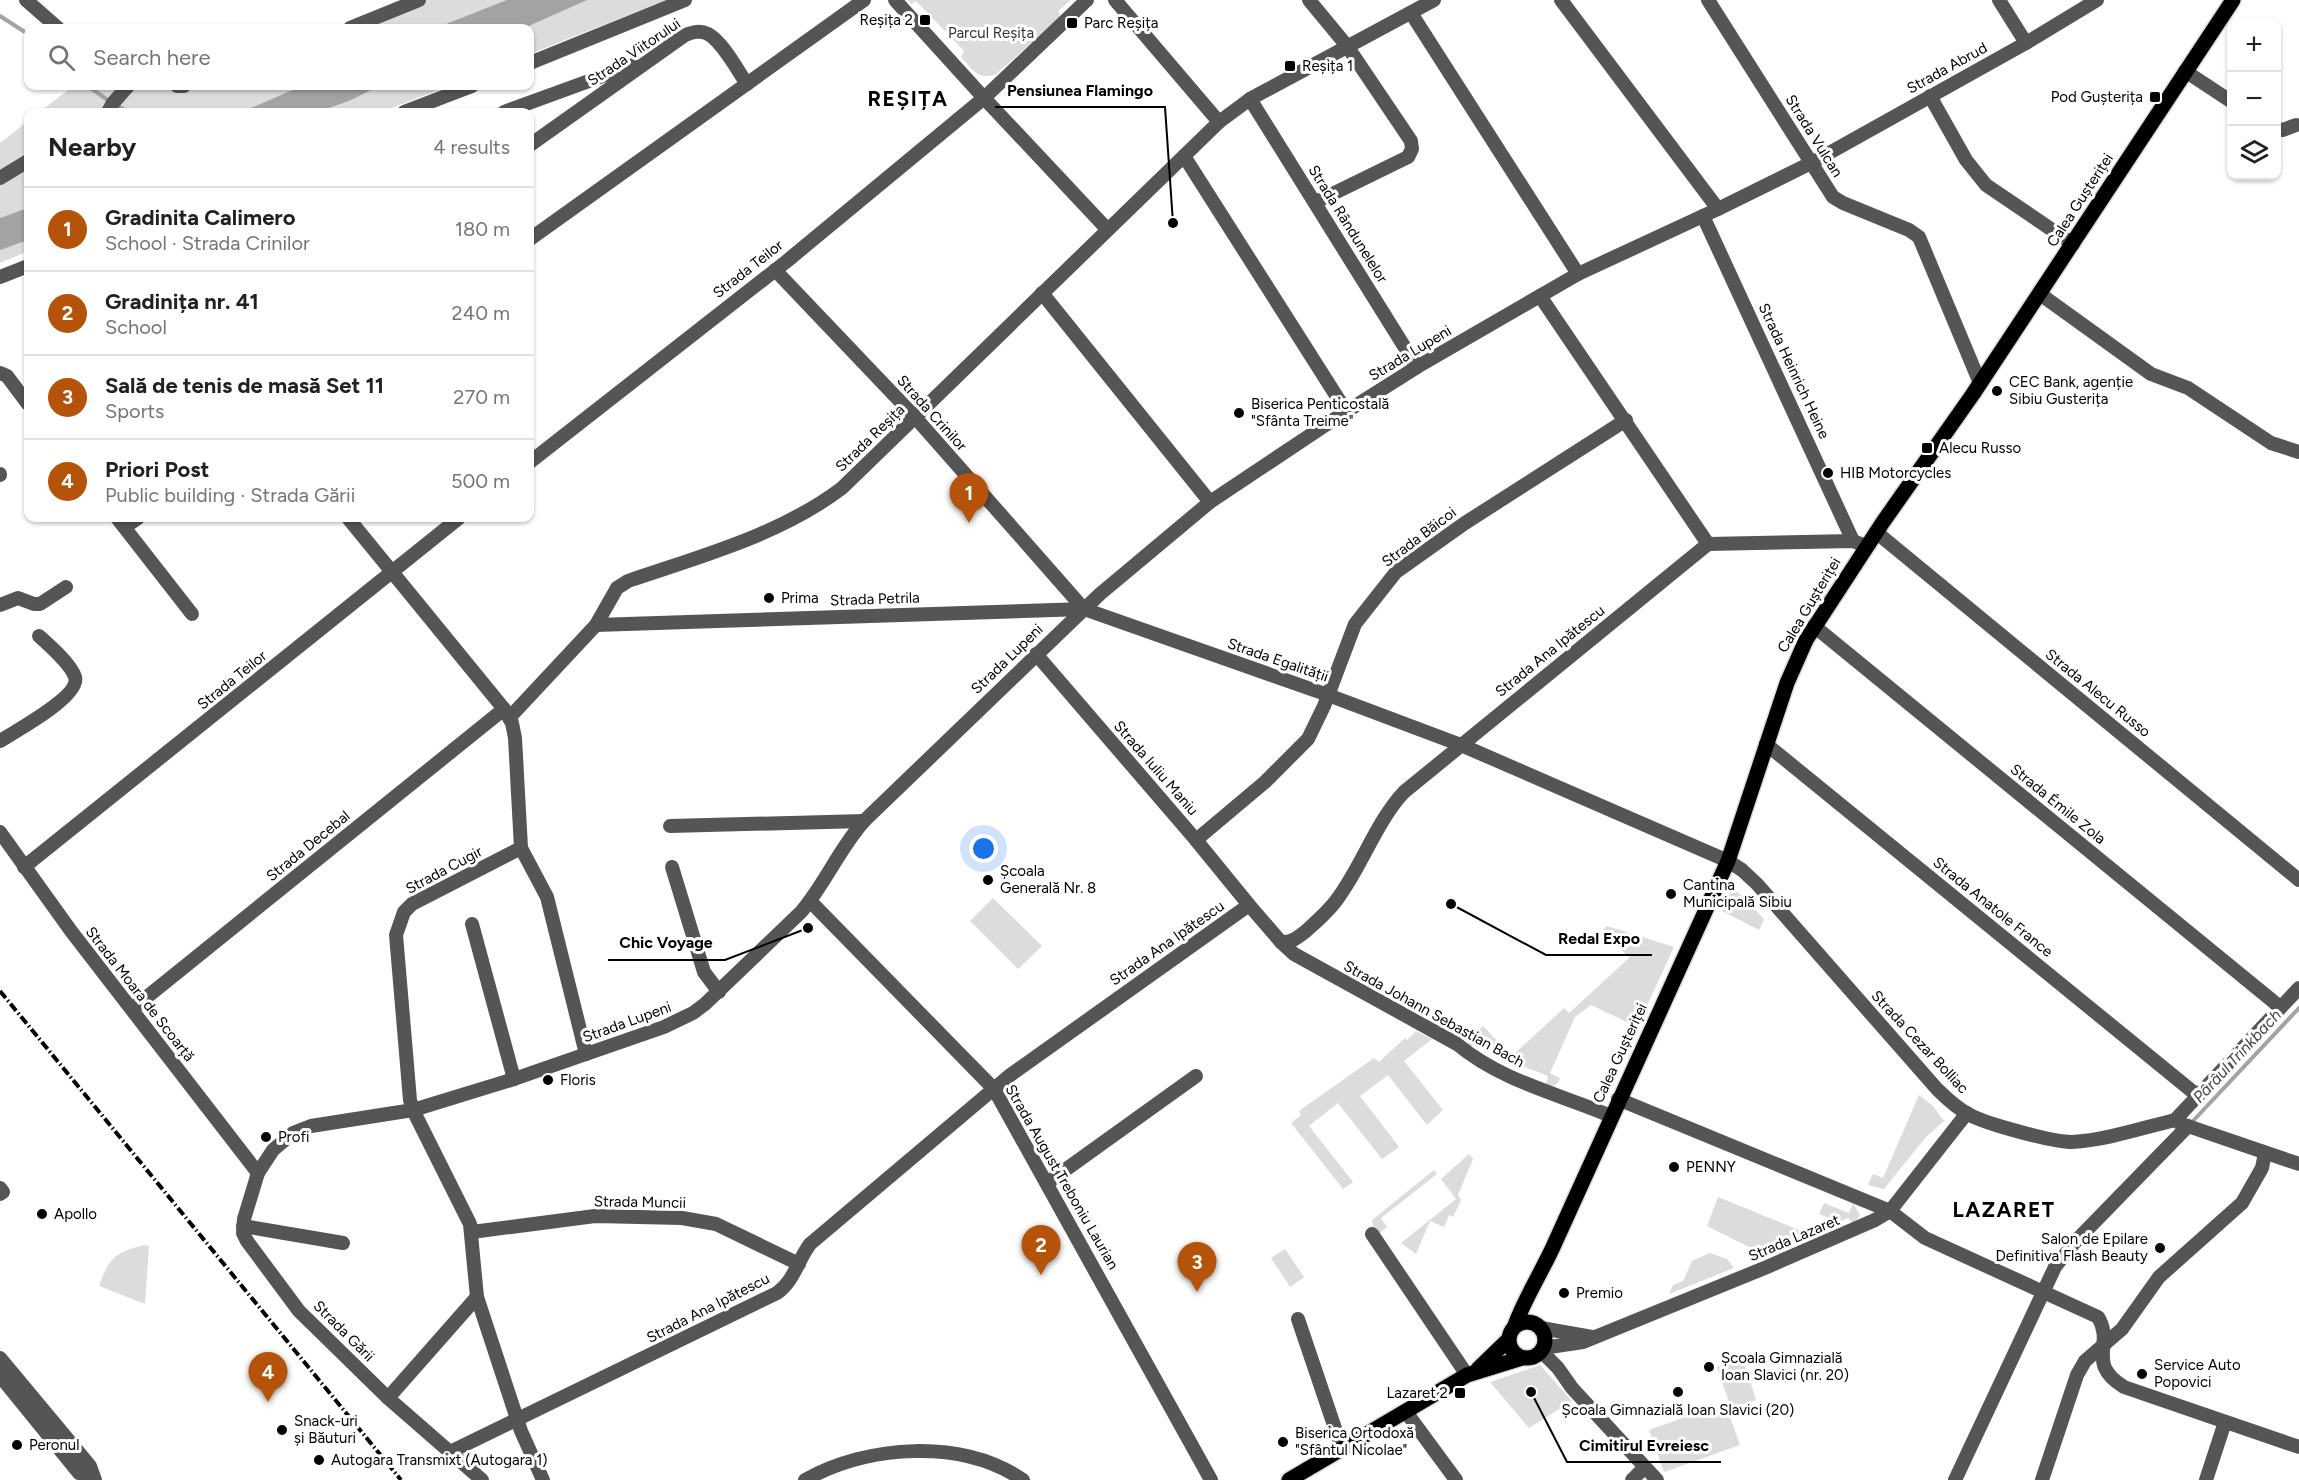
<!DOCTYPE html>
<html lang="en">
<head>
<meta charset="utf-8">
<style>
	body { margin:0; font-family:Figtree,sans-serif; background:#f6f6f6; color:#202124 }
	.controls { position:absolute; right:18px; top:18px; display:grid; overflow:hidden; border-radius:12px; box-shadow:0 2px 4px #0004 }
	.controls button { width:54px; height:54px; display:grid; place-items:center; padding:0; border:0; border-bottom:2px solid #e0e0e0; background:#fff; color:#202124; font:30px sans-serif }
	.you { position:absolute; left:984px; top:849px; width:21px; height:21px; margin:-15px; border:4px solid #fff; border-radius:50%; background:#1a73e8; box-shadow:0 0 0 9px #1a73e833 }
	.badge { display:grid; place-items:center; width:39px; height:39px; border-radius:50%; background:#b45309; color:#fff; font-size:20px; font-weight:700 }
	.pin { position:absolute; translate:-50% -50px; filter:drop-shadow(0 2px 3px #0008) }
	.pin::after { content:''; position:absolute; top:32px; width:21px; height:18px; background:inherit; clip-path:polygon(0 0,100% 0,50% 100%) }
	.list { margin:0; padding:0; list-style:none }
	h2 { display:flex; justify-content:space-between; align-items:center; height:78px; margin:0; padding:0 24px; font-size:26px }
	h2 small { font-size:20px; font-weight:400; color:#757577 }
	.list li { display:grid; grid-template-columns:39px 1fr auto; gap:18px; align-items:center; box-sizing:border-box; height:84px; padding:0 24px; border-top:2px solid #e0e0e0 }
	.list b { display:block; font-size:22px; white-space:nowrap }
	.list p { margin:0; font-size:20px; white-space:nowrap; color:#757577 }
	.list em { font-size:20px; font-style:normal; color:#757577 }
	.icon { flex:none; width:33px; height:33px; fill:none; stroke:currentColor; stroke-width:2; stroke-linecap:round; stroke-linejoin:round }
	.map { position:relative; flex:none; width:2299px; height:1480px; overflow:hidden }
	.search { position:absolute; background:#fff; box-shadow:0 2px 4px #0004; left:24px; top:24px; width:510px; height:66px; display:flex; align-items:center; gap:15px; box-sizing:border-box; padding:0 21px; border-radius:12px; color:#757577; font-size:22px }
	.panel { position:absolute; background:#fff; box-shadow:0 2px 4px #0004; left:24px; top:108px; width:510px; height:414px; border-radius:12px }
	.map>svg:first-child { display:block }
	.green { fill:#dcdcdc }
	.water { fill:#a3a3a3 }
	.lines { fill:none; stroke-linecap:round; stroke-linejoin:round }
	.stream { stroke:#a3a3a3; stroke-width:4 }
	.major-casing { stroke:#dbdbdb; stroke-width:18 }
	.minor { stroke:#555; stroke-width:14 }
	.major { stroke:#000; stroke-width:15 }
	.rail { stroke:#000; stroke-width:4; stroke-dasharray:9 3 1.5 3; stroke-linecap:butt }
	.poi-dot { fill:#000; stroke:#fff; stroke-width:2 }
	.labels { text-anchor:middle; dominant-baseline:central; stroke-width:6; stroke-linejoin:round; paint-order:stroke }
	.poi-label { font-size:15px; fill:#000; stroke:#fff; text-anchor:start }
	.park-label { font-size:15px; fill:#333; stroke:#fff }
	.street-label { font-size:15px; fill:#000; stroke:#fff }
	.water-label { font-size:16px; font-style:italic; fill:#444; stroke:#fff }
	.district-label { font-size:21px; font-weight:bold; letter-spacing:1.5px; fill:#000; stroke:#fff }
	.leader { fill:none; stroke:#000; stroke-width:2 }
	.callout-dot { fill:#000; stroke:#fff; stroke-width:2 }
	.callout-label { font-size:16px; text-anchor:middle; font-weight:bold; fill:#000; stroke:#fff; stroke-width:6; stroke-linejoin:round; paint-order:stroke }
</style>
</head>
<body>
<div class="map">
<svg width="2299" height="1480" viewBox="0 0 2299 1480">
	<rect width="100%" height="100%" fill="#fff"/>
	<g class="green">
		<polygon points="417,0 666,0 530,54 530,28 345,28"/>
		<path d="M908,0h163l-12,10 1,8 -64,56c-18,7 -24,-5 -35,-17l3,-6 -48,-50 -5,3z"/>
		<polygon points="74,86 449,86 381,112 39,112"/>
		<polygon points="28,121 28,251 0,263 0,143"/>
		<polygon points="1733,887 1764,919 1759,930 1722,911"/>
		<polygon points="993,898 1042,946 1018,969 970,921"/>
		<path d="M1607,926l67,21 -37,80 -46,-22 -16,12 -25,56 10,5c-3,8 -6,9 -14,7l2,-9 -42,-16 -32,-18 -5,8 -1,-10 15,-14 29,30 52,-48 5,5 60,-55 -20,-23 -7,6 -5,-5z"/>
		<polygon points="1416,1031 1432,1039 1404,1061 1443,1110 1427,1125 1388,1075 1360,1096 1399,1147 1382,1159 1338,1103 1309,1126 1353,1182 1343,1189 1291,1123 1301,1115 1299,1111 1374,1058 1379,1062 1405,1038 1407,1040"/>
		<polygon points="1919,1095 1933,1106 1944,1121 1925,1138 1884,1189 1868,1185 1873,1174 1883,1178"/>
		<polygon points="1469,1154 1473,1159 1458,1195 1461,1200 1453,1217 1449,1215 1444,1227 1430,1221 1416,1254 1401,1243 1456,1199 1441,1179"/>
		<polygon points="1434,1170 1437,1174 1381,1218 1387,1227 1377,1235 1373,1229 1372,1220"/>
		<polygon points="1718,1197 1806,1233 1808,1235 1780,1247 1785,1254 1765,1255 1707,1226"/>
		<polygon points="1824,1203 1849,1213 1853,1203 1860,1215 1854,1224 1848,1218 1839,1222 1819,1214"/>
		<path d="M145,1245l4,1 -4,58 -46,-18c10,-28 16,-34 46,-41z"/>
		<polygon points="1285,1249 1304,1277 1290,1287 1271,1258"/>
		<polygon points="1710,1253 1727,1259 1734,1268 1669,1294 1673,1285 1683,1281 1692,1261"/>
		<polygon points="1743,1359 1756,1400 1731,1408 1717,1367"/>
		<polygon points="1540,1365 1572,1401 1529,1428 1490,1382"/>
		<polygon points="1725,1403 1740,1445 1664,1472 1649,1430"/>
	</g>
	<g class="water">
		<polygon points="507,0 587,0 524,28 436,28"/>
		<polygon points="302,86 379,86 351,100 318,112 242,112"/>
		<polygon points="28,208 28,240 0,250 0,218"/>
	</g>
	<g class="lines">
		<g class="stream">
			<polyline points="0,16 28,34"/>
			<polyline points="88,86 109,101"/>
			<polyline points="116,105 129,112"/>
			<polyline points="2193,1121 2299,1008"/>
		</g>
		<g class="major-casing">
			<g id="major">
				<circle cx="1527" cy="1340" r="18"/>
				<path d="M1515,1325c10,-27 26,-52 38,-78l175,-386 59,-178 19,-43 77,-118 90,-128 260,-394"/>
				<polyline points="1478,1369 1508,1340"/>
				<polyline points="1289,1480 1467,1375 1522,1358"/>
			</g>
		</g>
		<g class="minor">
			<polyline points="26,0 58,28"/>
			<polyline points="895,0 984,98 1107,229"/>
			<polyline points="1115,0 1219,122"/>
			<polyline points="1309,0 1347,46 1411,141 1412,149 1408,157 1316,202"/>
			<polyline points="1561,0 1718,209"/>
			<polyline points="1708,0 1833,197 1843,203 1909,230 1919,237 1980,383"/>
			<polyline points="1999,0 2026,43"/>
			<polyline points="1411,13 1578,274"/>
			<polyline points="350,28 419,0"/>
			<polyline points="530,63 685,0"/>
			<polyline points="2185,71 2232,102"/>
			<polyline points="177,86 184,86"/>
			<polyline points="1930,96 1966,160 1986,185 2073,244"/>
			<polyline points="1250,99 1417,367"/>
			<polyline points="108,112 113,103 128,86"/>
			<polyline points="404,112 472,86"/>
			<polyline points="504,112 633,65"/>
			<polyline points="2276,129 2283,130 2296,125"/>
			<path d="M530,145l155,-110c8,-3 15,-5 23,-1 14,7 30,37 39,50"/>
			<polyline points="1184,156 1346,411"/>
			<polyline points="0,178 28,161"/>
			<polyline points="1703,216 1853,541"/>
			<polyline points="530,239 864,0"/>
			<polyline points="775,270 915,417 1084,609"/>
			<polyline points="0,277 28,266"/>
			<polyline points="1042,293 1210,502"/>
			<polyline points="2040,294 2151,374 2188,388 2271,443 2299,452"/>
			<polyline points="1540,296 1708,544"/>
			<polyline points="0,373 7,376 28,404"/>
			<polyline points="530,462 787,261 984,98 1087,0"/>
			<polyline points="0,475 0,474"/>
			<polyline points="117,518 192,614"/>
			<polyline points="348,518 504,709 512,723 515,738 521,848 412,904 404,912 396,935 410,1100 413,1110 470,1224 477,1297 521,1431 543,1480"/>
			<polyline points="125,527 138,518"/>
			<polyline points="1876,532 2299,880"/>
			<polyline points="0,605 18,598 34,604 40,604 66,587"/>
			<path d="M596,625l488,-16 244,86 133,50 267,116 14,9 15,14 180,205c10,10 21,20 33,26 17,9 82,27 102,27 34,-2 70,-14 103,-22"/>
			<polyline points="1814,626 2280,1007"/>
			<polyline points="1036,654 1196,840 1249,905"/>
			<path d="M510,717l86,-92 21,-37 11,-7c73,-25 152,-46 214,-93l377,-366 31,-23 184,-99"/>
			<path d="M0,741c14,-9 81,-45 75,-64 -4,-13 -26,-32 -36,-41"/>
			<polyline points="1766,744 2198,1096"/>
			<polyline points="670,826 864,821"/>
			<polyline points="0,832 71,931 258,1173"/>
			<polyline points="1196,840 1265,782 1308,739 1324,706 1355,624 1396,572 1465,523 1626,420"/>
			<polyline points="521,848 547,897 586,1054"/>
			<polyline points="24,867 459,518"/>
			<polyline points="672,867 704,972 719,992"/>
			<polyline points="810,901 994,1089 1211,1480"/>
			<polyline points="472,924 514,1079"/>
			<path d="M1281,942l13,12 163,90c44,37 102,50 154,72"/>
			<polyline points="132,1009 504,709"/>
			<path d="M1618,1099l272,112 35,27 173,79c17,28 -13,46 26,70l175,60"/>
			<polyline points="2175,1120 2299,988"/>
			<polyline points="2179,1123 2299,1164"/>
			<polyline points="1047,1183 1196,1076"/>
			<polyline points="0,1188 3,1192 0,1194"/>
			<polyline points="243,1226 343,1243"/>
			<polyline points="472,1232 595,1216 682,1218 716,1224 799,1264"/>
			<polyline points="1372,1234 1467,1375"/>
			<polyline points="1298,1319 1342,1449"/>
			<polyline points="1541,1328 1592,1337"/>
			<polyline points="1543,1348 1583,1342 1767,1267 1875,1220 1890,1211 1967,1113"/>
			<polyline points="1541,1351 1558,1368 1572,1388 1657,1480"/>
			<polyline points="0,1358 90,1466 95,1480"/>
			<polyline points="0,1376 79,1473 92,1477"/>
			<polyline points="388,1398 477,1297"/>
			<polyline points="1406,1412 1456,1480"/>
			<path d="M450,1452l327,-159c17,-12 21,-33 33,-49l199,-168 240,-171 32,37c11,1 17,-5 25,-11 11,-10 24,-21 32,-33 25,-34 38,-76 66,-106l304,-248 145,-3 13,5"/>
			<path d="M482,1480l-94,-82 -89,-87 -52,-70 -4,-8 1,-14 14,-46 15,-23 20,-17 18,-7 102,-16 101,-31 150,-52 29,-14 12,-9 96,-92c24,-28 38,-63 63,-91l236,-227 110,-92 123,-82 84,-53 161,-93 140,-65 95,-47 213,-119 71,-43"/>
			<path d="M805,1480c63,-35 156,-42 218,0"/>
			<polyline points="1632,1480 1645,1467"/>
			<polyline points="1955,1480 2055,1267 2075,1242 2188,1126"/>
			<polyline points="2042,1480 2077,1375 2085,1361 2122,1329 2159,1277 2242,1203 2262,1168 2265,1153"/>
			<polyline points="2206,1480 2225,1422"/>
		</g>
		<use href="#major" class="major"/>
		<polyline class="rail" points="0,991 401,1480"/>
	</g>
	<g class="poi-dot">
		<rect x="919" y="14" width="12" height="12" rx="3"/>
		<rect x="1066" y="17" width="12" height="12" rx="3"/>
		<rect x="1284" y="60" width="12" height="12" rx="3"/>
		<rect x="2149" y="91" width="12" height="12" rx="3"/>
		<circle cx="1997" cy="391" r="6"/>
		<circle cx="1239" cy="413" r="6"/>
		<rect x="1921" y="442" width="12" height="12" rx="3"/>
		<circle cx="1828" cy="473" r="6"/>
		<circle cx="769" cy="598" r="6"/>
		<circle cx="988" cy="880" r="6"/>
		<circle cx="1671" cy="894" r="6"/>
		<circle cx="548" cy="1080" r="6"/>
		<circle cx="266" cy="1137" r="6"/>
		<circle cx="1674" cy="1167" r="6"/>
		<circle cx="42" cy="1214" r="6"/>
		<circle cx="2160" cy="1248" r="6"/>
		<circle cx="1564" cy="1293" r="6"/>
		<circle cx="1709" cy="1367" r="6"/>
		<circle cx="2142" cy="1374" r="6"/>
		<circle cx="1678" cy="1392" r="6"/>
		<rect x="1454" y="1387" width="12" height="12" rx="3"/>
		<circle cx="282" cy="1430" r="6"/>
		<circle cx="1283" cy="1442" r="6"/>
		<circle cx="17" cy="1445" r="6"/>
		<circle cx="319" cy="1460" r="6"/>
	</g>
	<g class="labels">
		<g class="poi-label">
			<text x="913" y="20" text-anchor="end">Reșița 2</text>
			<text x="1084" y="23">Parc Reșița</text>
			<text x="1302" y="66">Reșița 1</text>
			<text x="2143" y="97" text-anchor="end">Pod Gușterița</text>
			<text x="2009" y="382">CEC Bank, agenție<tspan x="2009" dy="17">Sibiu Gusterița</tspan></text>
			<text x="1251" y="404">Biserica Penticostală<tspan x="1251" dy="17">"Sfânta Treime"</tspan></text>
			<text x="1939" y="448">Alecu Russo</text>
			<text x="1840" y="473">HIB Motorcycles</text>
			<text x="781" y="598">Prima</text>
			<text x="1000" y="871">Școala<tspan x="1000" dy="17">Generală Nr. 8</tspan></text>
			<text x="1683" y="885">Cantina<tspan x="1683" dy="17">Municipală Sibiu</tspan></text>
			<text x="560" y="1080">Floris</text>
			<text x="278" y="1137">Profi</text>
			<text x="1686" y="1167">PENNY</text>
			<text x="54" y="1214">Apollo</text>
			<text x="2148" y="1239" text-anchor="end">Salon de Epilare<tspan x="2148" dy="17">Definitiva Flash Beauty</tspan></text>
			<text x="1576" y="1293">Premio</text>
			<text x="1721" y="1358">Școala Gimnazială<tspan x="1721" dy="17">Ioan Slavici (nr. 20)</tspan></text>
			<text x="2154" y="1365">Service Auto<tspan x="2154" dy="17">Popovici</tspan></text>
			<text x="1448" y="1393" text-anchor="end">Lazaret 2</text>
			<text x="1678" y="1410" text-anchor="middle">Școala Gimnazială Ioan Slavici (20)</text>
			<text x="294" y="1421">Snack-uri<tspan x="294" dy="17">și Băuturi</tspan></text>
			<text x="1295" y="1433">Biserica Ortodoxă<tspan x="1295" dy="17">"Sfântul Nicolae"</tspan></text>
			<text x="29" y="1445">Peronul</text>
			<text x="331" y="1460">Autogara Transmixt (Autogara 1)</text>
		</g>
		<g class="park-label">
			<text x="991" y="33">Parcul Reșița</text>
		</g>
		<g class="street-label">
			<text transform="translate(634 52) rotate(-34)">Strada Viitorului</text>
			<text transform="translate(1947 68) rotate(-29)">Strada Abrud</text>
			<text transform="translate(1814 136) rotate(58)">Strada Vulcan</text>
			<text transform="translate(2080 200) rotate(-57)">Calea Gușteriței</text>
			<text transform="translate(1348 224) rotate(58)">Strada Rândunelelor</text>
			<text transform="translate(748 269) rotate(-38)">Strada Teilor</text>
			<text transform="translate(1410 353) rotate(-31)">Strada Lupeni</text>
			<text transform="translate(1794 371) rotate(65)">Strada Heinrich Heine</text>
			<text transform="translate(932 413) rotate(48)">Strada Crinilor</text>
			<text transform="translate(870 438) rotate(-44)">Strada Reșița</text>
			<text transform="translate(1419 537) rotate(-37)">Strada Băicoi</text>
			<text transform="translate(875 599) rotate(-2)">Strada Petrila</text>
			<text transform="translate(1809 605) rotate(-59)">Calea Gușteriței</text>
			<text transform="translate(1550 651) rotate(-39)">Strada Ana Ipătescu</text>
			<text transform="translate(1007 659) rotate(-44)">Strada Lupeni</text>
			<text transform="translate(1278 660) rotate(19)">Strada Egalității</text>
			<text transform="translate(232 680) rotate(-39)">Strada Teilor</text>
			<text transform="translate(2098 693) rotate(39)">Strada Alecu Russo</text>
			<text transform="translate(1156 768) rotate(49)">Strada Iuliu Maniu</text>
			<text transform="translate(2058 804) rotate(39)">Strada Émile Zola</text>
			<text transform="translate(308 846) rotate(-39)">Strada Decebal</text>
			<text transform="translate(444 870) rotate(-28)">Strada Cugir</text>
			<text transform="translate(1993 907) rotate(39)">Strada Anatole France</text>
			<text transform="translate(1167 943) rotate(-35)">Strada Ana Ipătescu</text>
			<text transform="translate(140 994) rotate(52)">Strada Moara de Scoarță</text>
			<text transform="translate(1434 1014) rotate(29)">Strada Johann Sebastian Bach</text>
			<text transform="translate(627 1022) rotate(-20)">Strada Lupeni</text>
			<text transform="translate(1920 1042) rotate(47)">Strada Cezar Bolliac</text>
			<text transform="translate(1620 1053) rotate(-65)">Calea Gușteriței</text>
			<text transform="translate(1062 1177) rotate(60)">Strada August Treboniu Laurian</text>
			<text transform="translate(640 1202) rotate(1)">Strada Muncii</text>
			<text transform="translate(1794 1238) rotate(-23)">Strada Lazaret</text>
			<text transform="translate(708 1308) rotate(-27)">Strada Ana Ipătescu</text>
			<text transform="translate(344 1331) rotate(45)">Strada Gării</text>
		</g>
		<g class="water-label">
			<text transform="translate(2237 1056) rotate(-47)">Pârâul Trinkbach</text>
		</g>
		<g class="district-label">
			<text x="908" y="98">REȘIȚA</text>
			<text x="2004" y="1209">LAZARET</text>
		</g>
	</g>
	<path class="leader" d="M1173 223L1165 107H995M1451 904L1546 955H1652M808 928L725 960H608M1531 1392L1567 1462H1721"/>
	<g class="callout-dot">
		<circle cx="1173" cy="223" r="6"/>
		<circle cx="1451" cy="904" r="6"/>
		<circle cx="808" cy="928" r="6"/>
		<circle cx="1531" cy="1392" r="6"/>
	</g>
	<g class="callout-label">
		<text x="1080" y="96">Pensiunea Flamingo</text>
		<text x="1599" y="944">Redal Expo</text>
		<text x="666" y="948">Chic Voyage</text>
		<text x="1644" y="1451">Cimitirul Evreiesc</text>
	</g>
</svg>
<div class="controls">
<button>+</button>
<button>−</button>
<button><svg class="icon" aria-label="layers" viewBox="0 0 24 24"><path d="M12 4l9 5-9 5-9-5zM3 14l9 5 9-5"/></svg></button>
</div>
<div class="you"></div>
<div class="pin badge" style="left:969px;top:523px">1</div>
<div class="pin badge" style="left:1041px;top:1275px">2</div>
<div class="pin badge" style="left:1197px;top:1292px">3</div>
<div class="pin badge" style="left:268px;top:1402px">4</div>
<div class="search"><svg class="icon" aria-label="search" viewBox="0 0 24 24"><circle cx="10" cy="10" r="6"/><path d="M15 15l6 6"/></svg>Search here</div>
<section class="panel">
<h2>Nearby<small>4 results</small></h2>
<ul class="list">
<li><span class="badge">1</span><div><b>Gradinita Calimero</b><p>School · Strada Crinilor</p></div><em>180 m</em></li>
<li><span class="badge">2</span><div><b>Gradinița nr. 41</b><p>School</p></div><em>240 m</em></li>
<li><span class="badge">3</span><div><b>Sală de tenis de masă Set 11</b><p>Sports</p></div><em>270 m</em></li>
<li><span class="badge">4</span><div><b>Priori Post</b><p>Public building · Strada Gării</p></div><em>500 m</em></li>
</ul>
</section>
</div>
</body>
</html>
